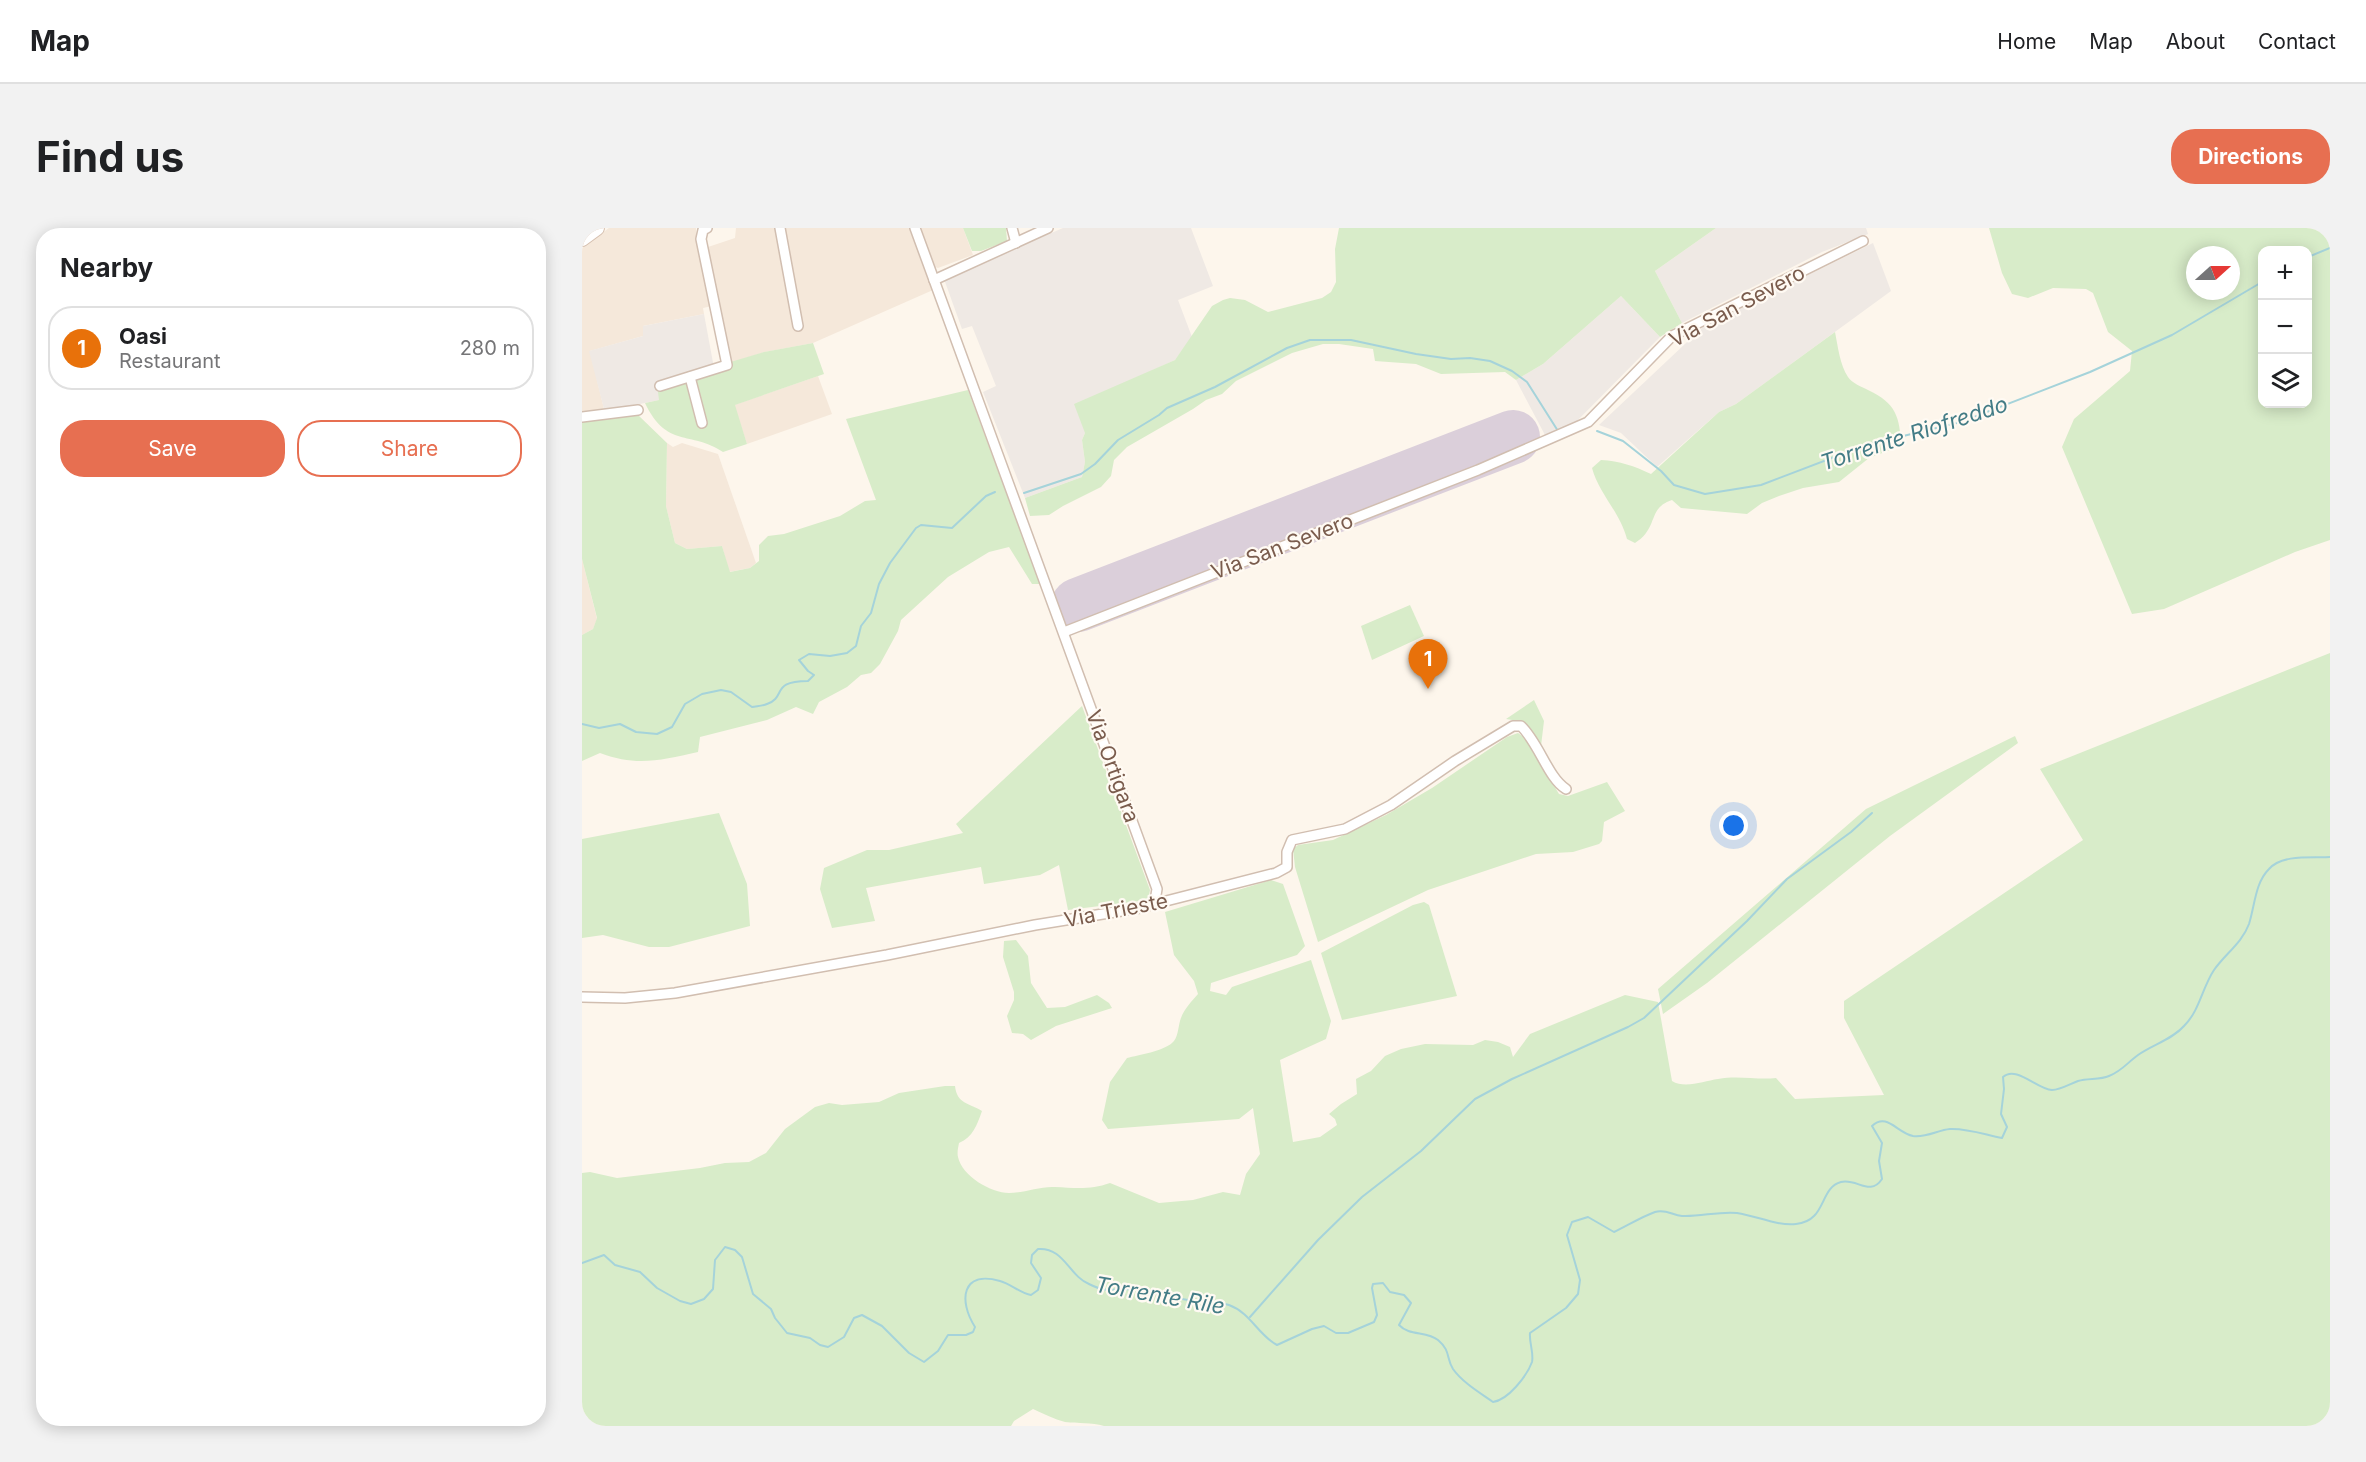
<!DOCTYPE html>
<html lang="en">
<head>
<meta charset="utf-8">
<style>
	body { margin:0; font-family:Inter,sans-serif; background:#f2f2f2; color:#202124 }
	.controls { position:absolute; right:18px; top:18px; display:grid; overflow:hidden; border-radius:12px; box-shadow:0 3px 15px #0003 }
	.controls button { width:54px; height:54px; display:grid; place-items:center; padding:0; border:0; border-bottom:2px solid #e0e0e0; background:#fff; color:#202124; font:30px sans-serif }
	.compass { position:absolute; left:1604px; top:18px; width:54px; height:54px; border-radius:50%; background:#fff; box-shadow:0 3px 15px #0003; rotate:69deg }
	.you { position:absolute; left:1152px; top:598px; width:21px; height:21px; margin:-15px; border:4px solid #fff; border-radius:50%; background:#1a73e8; box-shadow:0 0 0 9px #1a73e833 }
	.badge { display:grid; place-items:center; width:39px; height:39px; border-radius:50%; background:#e76f51; color:#fff; font-size:20px; font-weight:700 }
	.pin { position:absolute; translate:-50% -50px; filter:drop-shadow(0 2px 3px #0008) }
	.pin::after { content:''; position:absolute; top:32px; width:21px; height:18px; background:inherit; clip-path:polygon(0 0,100% 0,50% 100%) }
	.list { margin:0; padding:0; list-style:none }
	h2 { display:flex; justify-content:space-between; align-items:center; height:78px; margin:0; padding:0 24px; font-size:26px }
	h2 small { font-size:20px; font-weight:400; color:#757577 }
	.list li { display:grid; grid-template-columns:39px 1fr auto; gap:18px; align-items:center; box-sizing:border-box; height:84px; margin:0 12px 12px; padding:0 12px; border:2px solid #e0e0e0; border-radius:24px }
	.list b { display:block; font-size:22px; white-space:nowrap }
	.list p { margin:0; font-size:20px; white-space:nowrap; color:#757577 }
	.list em { font-size:20px; font-style:normal; color:#757577 }
	.actions { display:flex; gap:12px; padding:18px 24px }
	.actions a { flex:1; padding:14px 0; border:2px solid #e76f51; border-radius:24px; text-align:center; font-size:21px; color:#e76f51 }
	.actions .main { background:#e76f51; color:#fff }
	.icon { flex:none; width:33px; height:33px; fill:none; stroke:currentColor; stroke-width:2; stroke-linecap:round; stroke-linejoin:round }
	.map { position:relative; flex:none; width:1748px; height:1198px; overflow:hidden; border-radius:24px }
	header { display:flex; align-items:center; gap:36px; box-sizing:border-box; height:84px; padding:0 30px; background:#fff; border-bottom:2px solid #e0e0e0 }
	header strong { font-size:28px }
	nav { display:flex; gap:33px; margin-inline-start:auto; font-size:21px }
	.intro { display:flex; align-items:center; justify-content:space-between; box-sizing:border-box; height:144px; padding:0 36px }
	h1 { margin:0; font-size:42px }
	.button { padding:15px 27px; border-radius:24px; background:#e76f51; color:#fff; font-size:21px; font-weight:700 }
	main { display:flex; gap:36px; padding:0 36px }
	aside { flex:1; background:#fff; border-radius:24px; box-shadow:0 3px 15px #0003 }
	.map>svg:first-child { display:block }
	.residential { fill:#f5e8da }
	.industrial { fill:#efe9e4 }
	.green { fill:#d8ecc9; fill-rule:evenodd }
	.lines { fill:none; stroke-linecap:round; stroke-linejoin:round }
	.stream { stroke:#a5d3da; stroke-width:2 }
	.runway { stroke:#dbcfda; stroke-width:54 }
	.street-casing { stroke:#d1beb0; stroke-width:12 }
	.secondary-casing { stroke:#d6c0b0; stroke-width:16 }
	.street { stroke:#fff; stroke-width:9 }
	.secondary { stroke:#fff; stroke-width:14 }
	.labels { text-anchor:middle; dominant-baseline:central; stroke-width:4.5; stroke-linejoin:round; paint-order:stroke }
	.street-label { font-size:21px; fill:#7a5c4d; stroke:#fffaf3 }
	.water-label { font-size:22px; font-style:italic; fill:#437c86; stroke:#fffaf3 }
</style>
</head>
<body>
<header>
<strong>Map</strong>
<nav><a>Home</a><a>Map</a><a>About</a><a>Contact</a></nav>
</header>
<div class="intro"><h1>Find us</h1><a class="button">Directions</a></div>
<main>
<aside>
<h2>Nearby<small></small></h2>
<ul class="list">
<li><span class="badge" style="background:#e8710a">1</span><div><b>Oasi</b><p>Restaurant</p></div><em>280 m</em></li>
</ul>
<div class="actions"><a class="main">Save</a><a>Share</a></div>
</aside>
<div class="map">
<svg width="1748" height="1198" viewBox="0 0 1748 1198">
	<rect width="100%" height="100%" fill="#fdf6ec"/>
	<g class="residential">
		<polygon points="27,0 114,0 114,8 130,78 121,80 122,86 61,98 61,108 8,123 22,181 0,185 0,20"/>
		<polygon points="154,0 329,0 351,62 231,115 183,124 148,135 126,19 153,10"/>
		<polygon points="339,0 381,0 391,27 356,40 353,39"/>
		<polygon points="236,148 250,186 165,216 152,177"/>
		<polygon points="85,215 91,219 100,215 136,226 174,335 168,340 147,344 140,318 105,321 93,315 84,278"/>
		<polygon points="0,331 15,391 11,401 0,407"/>
	</g>
	<g class="industrial">
		<polygon points="481,0 609,0 631,58 596,72 610,109 593,132 556,149 503,205 500,212 503,234 500,249 443,270 401,164 414,158 390,98 380,101 362,51"/>
		<polygon points="1134,0 1284,0 1286,6 1240,24 1100,95 1073,43"/>
		<polygon points="1291,15 1309,63 1154,176 1137,184 1075,239 1039,205 1017,197 1121,99"/>
		<polygon points="1039,68 1078,109 992,196 963,207 934,152 961,136"/>
		<polygon points="122,86 132,140 77,172 34,181 22,181 7,123 61,108 61,98"/>
	</g>
	<g class="green">
		<polygon points="381,0 424,0 425,13 399,23 390,23"/>
		<polygon points="757,0 1134,0 1073,43 1100,95 1078,109 1039,68 961,136 934,152 923,144 859,146 834,136 793,133 791,121 757,116 741,116 710,125 654,153 640,166 624,172 611,181 545,219 532,232 529,248 519,259 481,278 467,287 448,288 443,270 500,249 503,234 500,212 503,205 492,176 593,132 630,78 641,72 648,70 663,72 686,84 740,70 749,64 754,54 753,21"/>
		<path d="M1407,0h341v312l-35,12 -131,57 -32,5 -70,-167 12,-28 56,-48 2,-20 -24,-19 -15,-39 -7,-4 -33,-1 -25,10 -16,-4 -10,-21zM1680,22h46v154h-46zM1613,27h36v36h-36z"/>
		<path d="M1253,104c3,15 5,33 13,45 4,6 14,10 20,13 28,13 32,27 33,56l-32,12 -30,24 -36,6 -24,8 -17,7 -15,11 -66,-6 -9,-8c-25,8 -13,28 -37,43l-8,-4c-7,-27 -28,-45 -35,-71l9,-8c19,1 33,6 50,14l68,-62 17,-8z"/>
		<path d="M231,115l11,31 -89,31 12,39 -24,8c-33,-22 -56,-3 -78,-49l14,-3 -2,-16 107,-32z"/>
		<path d="M386,162l72,194h-8l-23,-37 -20,5 -41,25 -47,43 -3,11 -18,33 -9,9 -10,2 -14,12 -28,15 -6,12 -17,-7 -29,13 -67,17 -2,15c-37,8 -61,15 -98,1l-18,8v-126l11,-6 4,-11 -15,-59v-137l56,-7 29,28 -1,63 9,37 12,6 35,-3 8,26 20,-4 9,-7v-16l9,-9 16,-2 56,-18 25,-15 11,-1 -30,-81z"/>
		<polygon points="828,377 842,408 790,432 779,398"/>
		<path d="M1748,425v773h-1226c-13,-4 -25,-2 -39,-4 -11,-3 -21,-8 -32,-13l-19,12 -3,5h-429v-253l8,-1 27,6 83,-10 25,-5 24,-1 17,-9 19,-24 30,-22 14,-4 13,2 37,-3 20,-9 46,-7h10c2,18 14,17 27,25 -5,14 -9,26 -23,32 -1,5 -2,10 -1,14 4,19 33,36 51,36 15,0 31,-7 46,-6 20,1 36,3 55,-4l49,20 34,-3 30,-8 17,3 6,-21 14,-20 -7,-46 -14,11 -131,10 -6,-9 8,-38 17,-24c12,-3 36,-7 45,-15 6,-5 6,-15 8,-22 3,-11 11,-19 18,-27l-4,-13 -20,-26 -9,-43 106,-32 12,4 22,62 -8,9 -86,28 -1,8 16,4 6,-8 79,-27 20,61 -5,18 -46,21 13,82 27,-5 17,-12 -2,-6 -6,-5 12,-10 16,-10 -1,-15 15,-8 14,-15 16,-7 24,-5 48,1 12,-5 13,2 12,5 3,10 17,-23 95,-39 33,7 14,79c13,8 32,0 46,-2 20,-4 38,1 58,-1l19,21 89,-4 -40,-77v-17l239,-161 -43,-71z"/>
		<path d="M952,472l10,21 -3,25c-9,-19 -14,-24 -35,-27z"/>
		<polygon points="500,478 568,662 566,672 486,682 477,637 458,647 402,656 399,639 284,660 293,693 250,700 238,661 242,640 285,622 307,622 381,605 374,596"/>
		<polygon points="936,505 943,510 977,566 986,568 1025,554 1043,583 1022,594 1020,613 1017,616 991,624 954,626 846,662 736,714 713,639 711,621 716,617 751,612 804,587 850,560 925,509"/>
		<polygon points="1433,508 1436,515 1308,608 1125,755 1081,786 1076,761 1284,581"/>
		<polygon points="137,585 165,656 168,698 87,719 67,719 21,707 0,710 0,611"/>
		<polygon points="842,674 847,677 875,768 760,792 739,725 831,677"/>
		<polygon points="434,712 446,728 449,755 465,780 483,779 515,767 527,775 530,780 474,798 449,812 441,806 430,805 425,788 432,772 432,764 421,729 422,713"/>
	</g>
	<g class="lines">
		<g class="stream">
			<polyline points="1726,29 1748,20"/>
			<polyline points="1015,203 1041,213 1079,243 1092,257 1123,266 1179,257 1284,217 1379,194 1508,144 1590,107 1680,54"/>
			<polyline points="442,265 499,246 513,236 536,212 577,187 585,180 633,159 705,120 728,112 769,112 834,126 869,131 888,130 908,133 930,143 945,154 976,203"/>
			<path d="M0,496l17,4 21,-4 16,8 21,2 15,-7 13,-23 17,-10 19,-4 10,2 21,15c5,-1 11,-1 15,-3 20,-7 3,-23 41,-23l6,-6 -6,-4 -9,-11 10,-6 21,2 17,-3 9,-7 5,-20 10,-13 8,-29 11,-21 26,-35 5,-3 31,3 34,-32 9,-4"/>
			<path d="M0,1035l22,-8 11,10 25,7 17,16 23,13 11,3 13,-5 9,-10 2,-29 10,-13 10,3 7,7 11,37 18,15 4,9 12,15 23,5 10,7 8,2 16,-10 10,-19 8,-3 20,11 27,27 15,9 14,-11 10,-16h18l7,-3 2,-5c-17,-27 -13,-57 25,-46 11,3 20,12 31,14l7,-5 3,-12 -10,-15 1,-8 6,-6c26,-2 31,27 51,35 18,9 21,5 40,5 20,1 39,8 59,11 13,3 28,1 41,5 22,8 29,30 48,40l35,-16 12,-3 12,7h12l26,-11 3,-7 -5,-27 1,-4 10,-1 7,9 14,3 7,8 -12,22c10,11 28,6 39,15 13,11 8,18 15,29 9,13 27,24 40,33 15,-2 34,-26 39,-40 2,-9 -3,-19 -2,-29l36,-25 12,-14 2,-14 -13,-45 5,-13 16,-5 26,15c13,-6 27,-15 41,-20 11,-3 17,3 27,4 18,1 37,-5 55,-3 20,3 40,13 59,11 31,-3 23,-36 45,-42 16,-4 29,15 41,-3l-3,-18 3,-18 -10,-17c15,-14 25,7 41,10 13,2 25,-6 37,-7 17,-1 36,6 52,9l5,-11 -6,-13 3,-25 -1,-12c13,-12 34,12 49,13 8,0 18,-6 26,-9 10,-3 22,-1 31,-5 13,-5 19,-14 29,-21 14,-10 35,-16 46,-29 16,-16 18,-38 30,-56 11,-16 28,-27 35,-46 6,-19 6,-41 20,-55 13,-15 43,-11 61,-12"/>
			<polyline points="668,1089 736,1012 780,969 839,923 893,871 930,851 1046,799 1062,790 1165,693 1205,651 1269,604 1290,585"/>
		</g>
		<polyline class="runway" points="496,377 931,209"/>
		<g class="street-casing">
			<g id="street">
				<polyline points="198,0 216,98"/>
				<polyline points="333,0 575,661 573,673"/>
				<polyline points="430,0 434,15"/>
				<polyline points="352,52 466,0"/>
				<polyline points="108,149 120,195"/>
				<polyline points="78,158 145,137 119,11 121,2 125,0"/>
				<polyline points="0,189 56,182"/>
				<polyline points="482,404 896,242 1006,194 1090,108 1281,13"/>
				<path d="M0,769l43,1 50,-5 212,-38 148,-30 111,-18 9,-6h11l110,-28 11,-6v-15l5,-12 53,-11 46,-24 64,-44 58,-35h8c18,17 27,52 45,63"/>
			</g>
		</g>
		<g class="secondary-casing">
			<polyline id="secondary" points="0,11 15,0"/>
		</g>
		<use href="#street" class="street"/>
		<use href="#secondary" class="secondary"/>
	</g>
	<g class="labels">
		<g class="street-label">
			<text transform="translate(1155 78) rotate(-28)">Via San Severo</text>
			<text transform="translate(700 318) rotate(-21)">Via San Severo</text>
			<text transform="translate(531 538) rotate(70)">Via Ortigara</text>
			<text transform="translate(534 682) rotate(-11)">Via Trieste</text>
		</g>
		<g class="water-label">
			<text transform="translate(1332 205) rotate(-18)">Torrente Riofreddo</text>
			<text transform="translate(578 1067) rotate(10)">Torrente Rile</text>
		</g>
	</g>
</svg>
<div class="controls">
<button>+</button>
<button>−</button>
<button><svg class="icon" aria-label="layers" viewBox="0 0 24 24"><path d="M12 4l9 5-9 5-9-5zM3 14l9 5 9-5"/></svg></button>
</div>
<svg class="compass" viewBox="-18 -18 36 36"><path d="M0-13l5 13h-10z" fill="#e53935"/><path d="M0 13l5-13h-10z" fill="#757577"/></svg>
<div class="you"></div>
<div class="pin badge" style="left:846px;top:461px;background:#e8710a">1</div>
</div>
</main>
</body>
</html>
